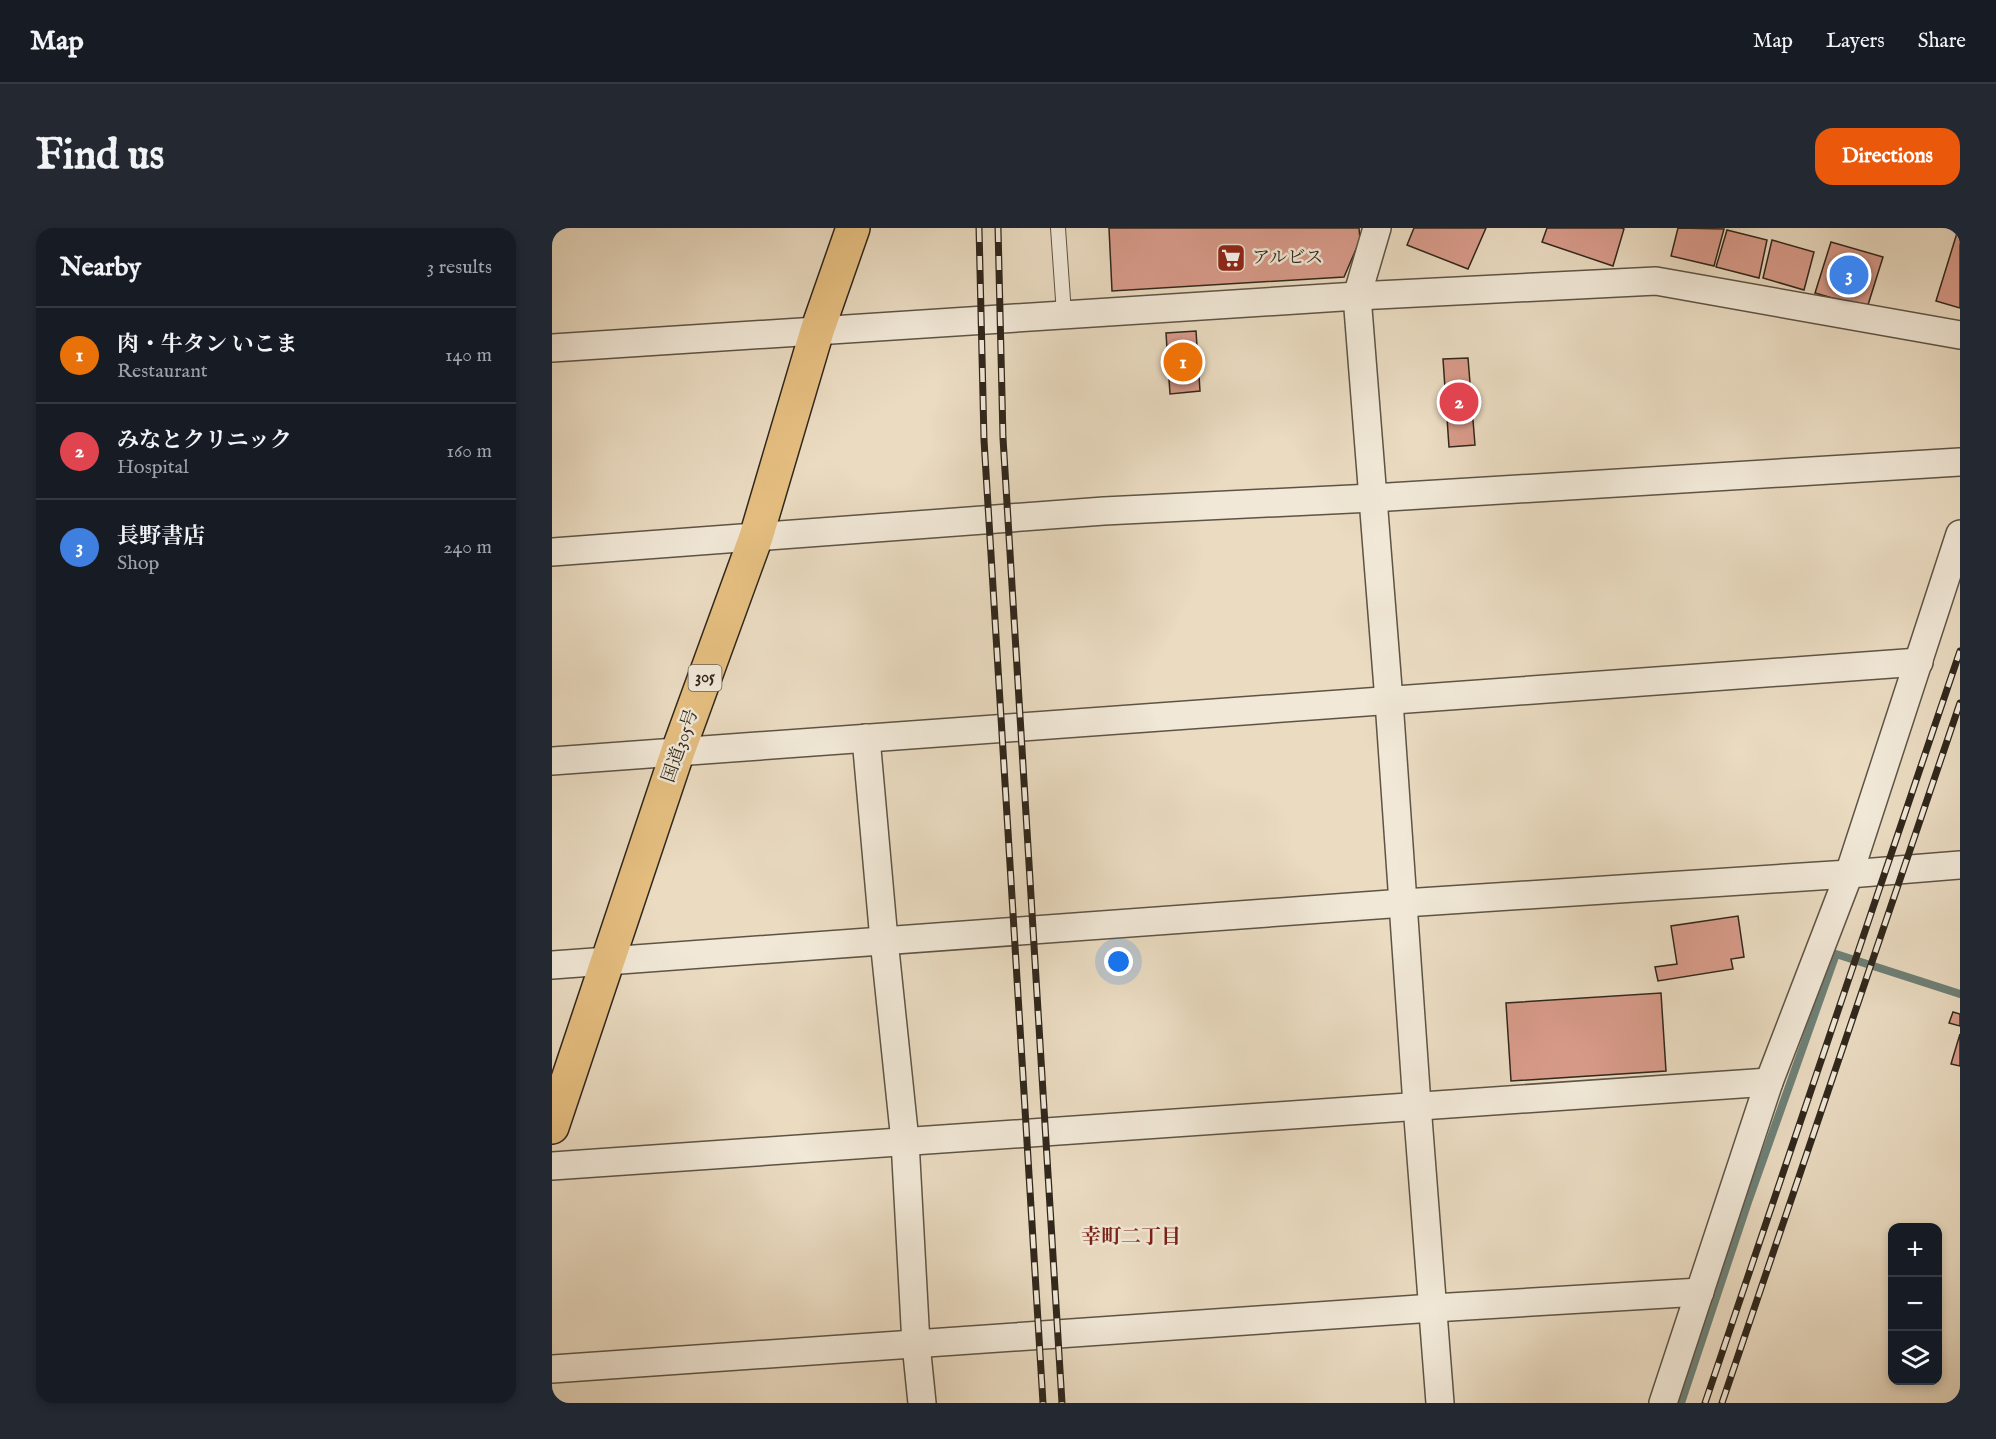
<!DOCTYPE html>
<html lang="en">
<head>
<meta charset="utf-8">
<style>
	body { margin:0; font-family:"IM FELL English","Noto Serif JP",serif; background:#242831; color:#f1f3f6 }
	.controls { position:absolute; right:18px; bottom:18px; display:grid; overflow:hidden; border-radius:12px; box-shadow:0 3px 9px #0003 }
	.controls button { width:54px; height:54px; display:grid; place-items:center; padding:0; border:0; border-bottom:2px solid #363941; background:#171b24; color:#f1f3f6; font:30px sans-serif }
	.you { position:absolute; left:567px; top:734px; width:21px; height:21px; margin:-15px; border:4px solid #fff; border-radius:50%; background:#1a73e8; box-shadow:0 0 0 9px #1a73e833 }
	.badge { display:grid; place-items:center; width:39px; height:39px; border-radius:50%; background:#ea580c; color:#fff; font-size:20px; font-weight:700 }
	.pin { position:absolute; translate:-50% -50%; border:3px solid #fff; box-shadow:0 2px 6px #0006 }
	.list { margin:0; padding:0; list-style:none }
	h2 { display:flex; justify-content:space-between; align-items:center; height:78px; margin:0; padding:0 24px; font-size:26px }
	h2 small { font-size:20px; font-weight:400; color:#9ea1a6 }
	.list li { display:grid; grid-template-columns:39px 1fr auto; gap:18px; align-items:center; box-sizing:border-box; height:96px; padding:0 24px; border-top:2px solid #363941 }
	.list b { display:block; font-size:22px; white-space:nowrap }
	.list p { margin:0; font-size:20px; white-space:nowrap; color:#9ea1a6 }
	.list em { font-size:20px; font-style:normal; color:#9ea1a6 }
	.icon { flex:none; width:33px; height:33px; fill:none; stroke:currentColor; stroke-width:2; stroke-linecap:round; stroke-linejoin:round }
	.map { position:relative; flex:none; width:1408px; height:1175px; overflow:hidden; border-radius:18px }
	header { display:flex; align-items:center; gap:36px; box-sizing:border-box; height:84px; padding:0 30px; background:#171b24; border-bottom:2px solid #363941 }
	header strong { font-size:28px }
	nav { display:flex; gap:33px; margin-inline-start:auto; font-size:21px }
	.intro { display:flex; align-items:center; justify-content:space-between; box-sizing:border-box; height:144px; padding:0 36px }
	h1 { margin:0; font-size:42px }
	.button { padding:15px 27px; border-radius:18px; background:#ea580c; color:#fff; font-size:21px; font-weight:700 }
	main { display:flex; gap:36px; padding:0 36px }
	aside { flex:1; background:#171b24; border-radius:18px; box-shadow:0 3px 9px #0003 }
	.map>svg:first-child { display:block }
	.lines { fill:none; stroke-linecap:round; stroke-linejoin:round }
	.stream { stroke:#6e8077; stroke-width:8 }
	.building { fill:#d89b8a; stroke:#30271c; stroke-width:1.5 }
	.lane-casing { stroke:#5e5445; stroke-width:16 }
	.street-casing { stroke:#5e5445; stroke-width:30 }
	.highway-casing { stroke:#30271c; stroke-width:36 }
	.lane { stroke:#f1e8d7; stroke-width:14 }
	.street { stroke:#f1e8d7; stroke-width:27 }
	.highway { stroke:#e5be80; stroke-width:33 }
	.rail-casing { stroke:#30271c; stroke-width:7 }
	.rail { stroke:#f1e8d7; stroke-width:4.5; stroke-dasharray:14; stroke-linecap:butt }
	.labels { text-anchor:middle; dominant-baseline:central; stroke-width:5; stroke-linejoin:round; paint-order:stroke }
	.shield { fill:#f1e8d7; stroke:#6a6154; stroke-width:1.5 }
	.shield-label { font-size:16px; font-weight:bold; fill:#30271c }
	.poi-label { font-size:18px; fill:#30271c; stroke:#f1e8d7; text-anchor:start }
	.street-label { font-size:18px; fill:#30271c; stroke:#f1e8d7 }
	.neighbourhood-label { font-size:20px; font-weight:bold; fill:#7a1f14; stroke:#f1e8d7 }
</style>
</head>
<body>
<header>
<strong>Map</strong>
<nav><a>Map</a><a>Layers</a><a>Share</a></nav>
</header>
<div class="intro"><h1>Find us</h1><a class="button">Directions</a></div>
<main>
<aside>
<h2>Nearby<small>3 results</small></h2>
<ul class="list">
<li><span class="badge" style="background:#e8710a">1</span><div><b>肉・牛タン いこま</b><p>Restaurant</p></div><em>140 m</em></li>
<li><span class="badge" style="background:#e0444e">2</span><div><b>みなとクリニック</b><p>Hospital</p></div><em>160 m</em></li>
<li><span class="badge" style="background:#3f7fe0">3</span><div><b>長野書店</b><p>Shop</p></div><em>240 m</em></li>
</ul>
</aside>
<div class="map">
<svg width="1408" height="1175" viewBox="0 0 1408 1175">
	<rect width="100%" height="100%" fill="#eadbc1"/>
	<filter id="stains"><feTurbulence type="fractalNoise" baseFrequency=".00333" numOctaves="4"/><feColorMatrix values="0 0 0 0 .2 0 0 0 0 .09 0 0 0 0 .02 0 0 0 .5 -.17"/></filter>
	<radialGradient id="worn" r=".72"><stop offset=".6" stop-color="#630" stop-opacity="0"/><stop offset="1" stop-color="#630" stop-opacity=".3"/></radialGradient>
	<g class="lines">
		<polyline class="stream" points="1129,1175 1196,974 1284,726 1408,766"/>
	</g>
	<g class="building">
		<polygon points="557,0 807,0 808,12 792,49 560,63"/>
		<polygon points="862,0 934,0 916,41 855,17"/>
		<polygon points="995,0 1070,0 1072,1 1061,38 990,14"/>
		<polygon points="1126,0 1172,1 1162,38 1119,28"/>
		<polygon points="1175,2 1215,12 1207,50 1164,39"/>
		<polygon points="1405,5 1408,6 1408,80 1384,73"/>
		<polygon points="1220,12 1262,24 1252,62 1211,50"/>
		<polygon points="1279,14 1331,29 1315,80 1263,65"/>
		<polygon points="644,103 648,163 618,166 614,105"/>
		<polygon points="916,130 923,217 897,219 891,131"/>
		<polygon points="1186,688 1192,729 1179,731 1181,741 1106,753 1103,739 1125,736 1119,698"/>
		<polygon points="1109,765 1114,843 959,853 954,775"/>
		<polygon points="1401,784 1408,786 1408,798 1397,795"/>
		<polygon points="1408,806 1408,838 1399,836"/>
	</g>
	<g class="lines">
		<g class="lane-casing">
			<polyline id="lane" points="506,0 512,86"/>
		</g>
		<g class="street-casing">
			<g id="street">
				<polyline points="825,0 805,68 837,473 865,877 888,1175"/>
				<polyline points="0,120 805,68 1104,53 1408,107"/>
				<polyline points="0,324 552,283 820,270 1408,234"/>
				<polyline points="314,510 332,712 353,913 364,1116 370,1175"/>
				<polyline points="0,533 1367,434"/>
				<polyline points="0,737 852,675 1297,646 1408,637"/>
				<polyline points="0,938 1217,854"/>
				<polyline points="0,1141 881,1080 1148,1064"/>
				<polyline points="1111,1175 1217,854 1297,646 1408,306"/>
			</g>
		</g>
		<g class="highway-casing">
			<polyline id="highway" points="0,899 126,523 204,309 265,103 301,0"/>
		</g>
		<use href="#lane" class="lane"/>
		<use href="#street" class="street"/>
		<use href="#highway" class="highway"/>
		<g class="rail-casing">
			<g id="rail">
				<polyline points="427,0 432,212 491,1175"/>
				<polyline points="446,0 451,210 510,1175"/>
				<polyline points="1153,1175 1408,423"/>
				<polyline points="1170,1175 1408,475"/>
			</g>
		</g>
		<use href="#rail" class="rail"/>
	</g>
	<defs>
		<g id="supermarket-square" transform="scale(1.5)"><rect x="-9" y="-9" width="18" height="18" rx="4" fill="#8f2418" stroke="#f1e8d7"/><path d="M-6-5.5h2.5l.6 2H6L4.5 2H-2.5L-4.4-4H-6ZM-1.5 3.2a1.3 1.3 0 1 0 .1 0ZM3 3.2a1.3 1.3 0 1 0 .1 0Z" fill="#fff"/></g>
	</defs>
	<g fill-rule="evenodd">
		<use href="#supermarket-square" x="679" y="30"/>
	</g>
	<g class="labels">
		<rect class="shield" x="136.5" y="437" width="33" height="26" rx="4.5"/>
		<g class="shield-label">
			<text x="153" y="450">305</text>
		</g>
		<g class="poi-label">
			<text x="700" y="30">アルビス</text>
		</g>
		<g class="street-label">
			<text transform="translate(129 518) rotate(-71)">国道305号</text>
		</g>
		<g class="neighbourhood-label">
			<text x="579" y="1009">幸町二丁目</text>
		</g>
	</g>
	<rect width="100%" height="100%" filter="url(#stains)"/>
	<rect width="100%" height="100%" fill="url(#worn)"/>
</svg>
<div class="controls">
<button>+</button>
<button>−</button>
<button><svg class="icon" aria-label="layers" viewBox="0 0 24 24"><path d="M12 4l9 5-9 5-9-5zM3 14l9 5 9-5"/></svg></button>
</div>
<div class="you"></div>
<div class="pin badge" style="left:631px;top:134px;background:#e8710a">1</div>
<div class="pin badge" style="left:907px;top:174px;background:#e0444e">2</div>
<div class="pin badge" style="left:1297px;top:47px;background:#3f7fe0">3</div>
</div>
</main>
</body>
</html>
